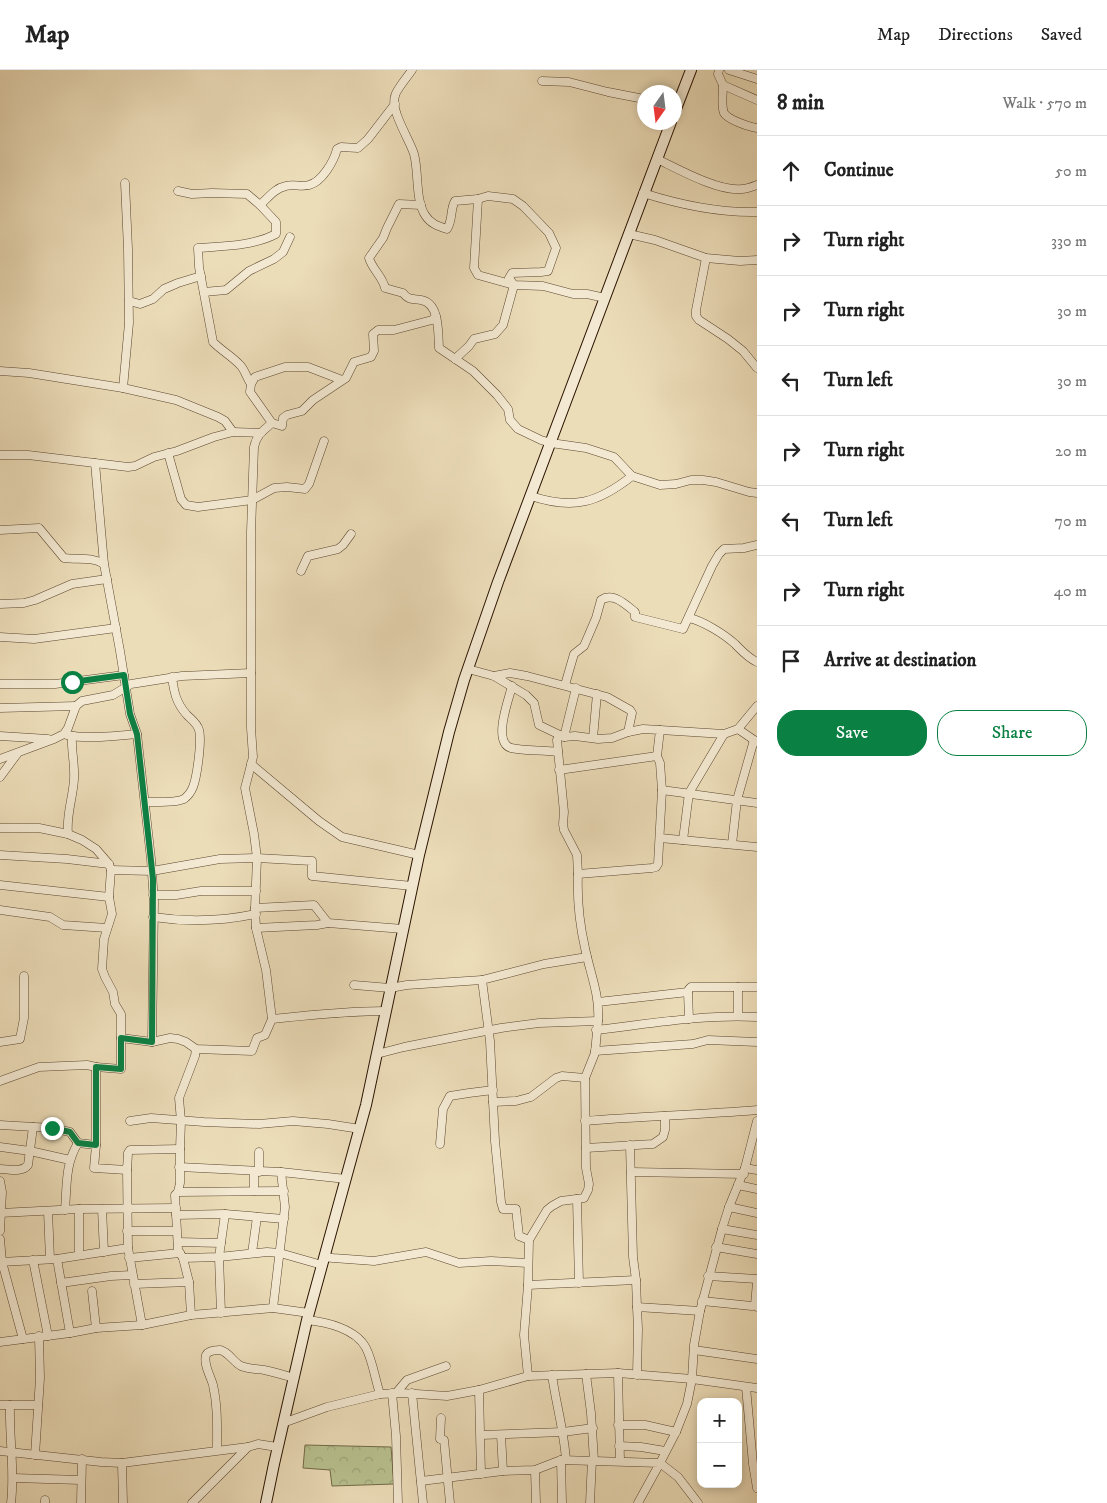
<!DOCTYPE html>
<html lang="en">
<head>
<meta charset="utf-8">
<style>
	body { margin:0; font-family:"IM FELL DW Pica",serif; background:#f2f2f2; color:#222 }
	.controls { position:absolute; right:15px; bottom:15px; display:grid; overflow:hidden; border-radius:10px; box-shadow:0 2px 8px #0003 }
	.controls button { width:45px; height:45px; display:grid; place-items:center; padding:0; border:0; border-bottom:1px solid #e0e0e0; background:#fff; color:#222; font:25px sans-serif }
	.compass { position:absolute; left:637px; top:15px; width:45px; height:45px; border-radius:50%; background:#fff; box-shadow:0 2px 8px #0003; rotate:194deg }
	.stop { position:absolute; width:15px; height:15px; margin:-11px; border:4px solid #0b8043; border-radius:50%; background:#fff }
	.stop.end { background:#0b8043; border-color:#fff; box-shadow:0 1px 5px #0008 }
	.list { margin:0; padding:0; list-style:none }
	h2 { display:flex; justify-content:space-between; align-items:center; height:65px; margin:0; padding:0 20px; font-size:21px }
	h2 small { font-size:16px; font-weight:400; color:#767676 }
	.list li { display:grid; grid-template-columns:32px 1fr auto; gap:15px; align-items:center; box-sizing:border-box; height:70px; padding:0 20px; border-top:1px solid #e0e0e0 }
	.list b { display:block; font-size:19px; white-space:nowrap }
	.list em { font-size:16px; font-style:normal; color:#767676 }
	.actions { display:flex; gap:10px; padding:15px 20px }
	.actions a { flex:1; padding:11px 0; border:1px solid #0b8043; border-radius:20px; text-align:center; font-size:18px; color:#0b8043 }
	.actions .main { background:#0b8043; color:#fff }
	.icon { flex:none; width:28px; height:28px; fill:none; stroke:currentColor; stroke-width:2; stroke-linecap:round; stroke-linejoin:round }
	.map { position:relative; flex:none; width:757px; height:1433px; overflow:hidden }
	header { display:flex; align-items:center; gap:30px; box-sizing:border-box; height:70px; padding:0 25px; background:#fff; border-bottom:1px solid #e0e0e0 }
	header strong { font-size:24px }
	nav { display:flex; gap:28px; margin-inline-start:auto; font-size:18px }
	main { display:flex }
	aside { flex:1; background:#fff }
	.map>svg:first-child { display:block }
	.park { fill:url(#park-crowns); stroke:#726a48 }
	.lines { fill:none; stroke-linecap:round; stroke-linejoin:round }
	.street-casing { stroke:#5b462e; stroke-width:9 }
	.secondary-casing { stroke:#2b1300; stroke-width:12 }
	.street { stroke:#f3e9d2; stroke-width:8 }
	.secondary { stroke:#f3e9d2; stroke-width:10 }
	.route { stroke:#0b8043; stroke-width:6 }
</style>
</head>
<body>
<header>
<strong>Map</strong>
<nav><a>Map</a><a>Directions</a><a>Saved</a></nav>
</header>
<main>
<div class="map">
<svg width="757" height="1433" viewBox="0 0 757 1433">
	<defs>
		<pattern id="park-crowns" width="20" height="18" patternUnits="userSpaceOnUse" patternTransform="scale(1.25)"><rect width="20" height="18" fill="#b8c18f"/><path d="M2 6a3 3 0 1 1 6 0M12 15a3 3 0 1 1 6 0" fill="none" stroke="#9ea57a"/></pattern>
	</defs>
	<rect width="100%" height="100%" fill="#ecddb9"/>
	<filter id="stains"><feTurbulence type="fractalNoise" baseFrequency=".004" numOctaves="4"/><feColorMatrix values="0 0 0 0 .2 0 0 0 0 .09 0 0 0 0 .02 0 0 0 .5 -.17"/></filter>
	<radialGradient id="worn" r=".72"><stop offset=".6" stop-color="#630" stop-opacity="0"/><stop offset="1" stop-color="#630" stop-opacity=".3"/></radialGradient>
	<polygon class="park" points="305,1375 391,1377 394,1414 332,1416 330,1400 303,1398"/>
	<g class="lines">
		<g class="street-casing">
			<g id="street">
				<path d="M412,0c-4,6 -16,20 -17,26 -5,15 15,44 19,58 5,18 1,45 11,61 5,8 12,11 22,14 6,-9 3,-20 8,-28l23,-2 10,-3 25,3 10,7 26,27 7,15 -8,23 -7,1 -29,1 -3,5 5,7 -11,40 -8,9 -21,5 -5,7 -14,13"/>
				<polyline points="719,0 718,4 723,15 757,30"/>
				<polyline points="729,0 757,9"/>
				<polyline points="542,11 569,12 608,22 644,29"/>
				<path d="M723,15c0,8 -2,21 1,28 4,7 26,14 33,15"/>
				<path d="M657,89c21,10 62,33 85,30 5,0 10,-2 15,-4"/>
				<path d="M178,121l14,3 20,-1 35,1 13,11 16,17v12c-23,12 -52,12 -78,14l1,19 14,75c9,9 20,15 28,24 4,5 6,12 10,18"/>
				<path d="M643,123c38,12 75,20 114,19"/>
				<polyline points="478,129 474,198 478,205 514,215 543,216 573,224 587,224 605,228"/>
				<path d="M260,135c8,-7 15,-17 26,-19 7,-2 16,1 23,-1 13,-3 25,-24 28,-36l4,-2 17,1 10,-9 27,-35"/>
				<path d="M421,135l-22,-1 -12,24 -4,10 -14,20c3,11 14,19 16,30l18,5c5,7 10,6 18,7 19,3 17,33 18,48l34,23 24,24 11,14 2,11 8,9 23,11 10,3 35,5 28,9 18,19 28,9 16,-1 15,-4h12l13,2 33,10 8,1"/>
				<polyline points="629,164 655,170 706,188 740,191 757,190"/>
				<polyline points="706,188 696,240 696,246 699,250 728,269 743,281 757,298"/>
				<polyline points="204,222 226,220 249,201 274,189 283,182 290,167"/>
				<polyline points="129,231 140,234 153,229 164,219 178,213 201,206"/>
				<polyline points="0,301 29,303 123,318 176,330 218,347 225,351 233,362"/>
				<polyline points="342,310 308,297 285,297 255,307 251,314 250,322 272,353 282,356 283,348 287,345 302,341 313,330 346,308 354,292 371,287 374,281 373,264 378,260 394,260 432,250 436,247"/>
				<polyline points="123,318 129,253 128,179 125,113"/>
				<polyline points="168,383 181,429 186,435 198,437 252,430 274,418 287,417 305,419 309,414 324,371"/>
				<polyline points="0,385 28,385 128,397 135,396 154,387 177,381 214,367 233,362 261,363"/>
				<polyline points="95,393 104,494 120,581 130,644 137,664 151,789 154,832 152,972"/>
				<path d="M531,426c42,14 67,7 101,-20"/>
				<path d="M0,460l39,-2 25,30c14,2 27,-2 40,6"/>
				<polyline points="301,501 308,486 338,479 343,475 351,464"/>
				<polyline points="0,534 24,533 35,530 72,514 107,509"/>
				<path d="M689,548c14,3 35,16 46,26 7,7 13,14 22,18"/>
				<polyline points="0,567 34,569 116,558"/>
				<path d="M468,599l26,7 32,19 8,8 5,22 25,12 11,-1 23,3 14,-1 16,-6 15,-3 17,1 -3,26 3,7 2,27 -4,74 -2,3 -4,1 -74,6c-1,23 2,52 7,74 5,25 15,47 13,73"/>
				<polyline points="494,606 510,603 527,606 607,627 630,640 632,643 628,662"/>
				<polyline points="0,614 55,614 124,605"/>
				<path d="M565,615l9,-31 10,-8 12,-28 5,-18c12,-8 24,4 34,12v5l48,12 29,-63 7,-12 5,-5 20,-1 13,-3"/>
				<path d="M512,616c-3,13 -20,56 -1,62 13,3 33,2 47,4"/>
				<polyline points="0,638 76,636"/>
				<polyline points="738,659 757,672"/>
				<polyline points="660,660 724,664 738,659 757,636"/>
				<path d="M67,665c17,4 52,1 70,-1"/>
				<polyline points="559,665 557,670 564,742 563,754 564,760 577,785 578,804"/>
				<polyline points="0,666 48,669"/>
				<polyline points="564,667 576,618"/>
				<polyline points="593,668 597,624"/>
				<polyline points="0,689 54,669 64,664 68,658 76,636 82,631 113,625 131,614 182,606 251,603"/>
				<polyline points="251,694 319,751 342,767 419,785"/>
				<polyline points="559,700 657,686"/>
				<polyline points="0,707 17,684"/>
				<polyline points="662,720 757,733"/>
				<path d="M146,732c9,0 30,1 38,-3 4,-3 7,-7 9,-12 4,-10 9,-47 6,-57 -2,-7 -7,-10 -12,-15 -11,-12 -13,-23 -15,-38"/>
				<polyline points="0,758 39,758 68,764 82,770 96,779 109,794 111,800 109,827 112,844 104,869 102,899 105,907 113,922 115,934 121,944 121,999 96,997"/>
				<path d="M68,764c-2,-19 5,-36 6,-55 1,-15 -3,-29 -2,-43"/>
				<polyline points="660,768 757,777"/>
				<polyline points="683,770 689,723 724,664"/>
				<polyline points="732,774 737,730 754,670"/>
				<polyline points="0,785 67,789 109,794"/>
				<polyline points="111,800 152,801 220,789 257,788 312,791 312,806 412,816"/>
				<polyline points="0,815 109,827"/>
				<polyline points="153,825 176,825 201,821 256,821"/>
				<polyline points="255,838 314,835 328,853 403,859"/>
				<polyline points="0,840 50,847 63,855 107,858"/>
				<path d="M153,847c33,5 70,4 103,-3"/>
				<polyline points="256,858 317,855 328,853"/>
				<polyline points="354,915 390,918 407,915 482,910"/>
				<polyline points="598,932 688,922"/>
				<polyline points="738,946 738,917"/>
				<path d="M272,949l-6,-49 -10,-42 -1,-20 2,-50 -3,-24 -9,-46 8,-31 -2,-29v-196l3,-85c3,-13 9,-16 18,-24"/>
				<polyline points="689,949 688,922 689,919 691,917 757,917"/>
				<path d="M596,960c53,-6 108,-16 161,-13"/>
				<path d="M121,968l31,4 18,-4 8,1 8,3 10,7 56,2 5,-13 8,-3 7,-16c38,-4 75,-8 113,-8"/>
				<polyline points="0,972 20,969 24,948 24,906"/>
				<polyline points="595,981 693,974 708,970 757,972"/>
				<polyline points="377,984 404,977 501,958 539,953 598,951 595,983 585,1008 586,1098 589,1114 588,1120 584,1128 561,1131 552,1136 547,1140 529,1170 528,1215 524,1265 528,1306"/>
				<polyline points="0,1011 39,997 87,995 96,997 96,1075"/>
				<polyline points="493,1032 516,1031 531,1027 556,1008 562,1006 585,1008"/>
				<polyline points="130,1051 151,1048 204,1052 259,1054 293,1051 328,1054 360,1059"/>
				<path d="M585,1051c57,-5 115,-6 172,-11"/>
				<polyline points="0,1055 52,1058 70,1062 78,1073 96,1075 94,1098 127,1100 128,1083 130,1080 180,1079 180,1113 178,1122 175,1125 178,1180 183,1188 189,1212 191,1245"/>
				<polyline points="440,1074 443,1039 450,1026 469,1023 493,1020"/>
				<polyline points="630,1075 633,1187 636,1210 637,1237"/>
				<polyline points="0,1077 30,1081 70,1090"/>
				<polyline points="586,1078 653,1074 663,1067 665,1060 665,1046"/>
				<polyline points="180,1079 181,1051 179,1028 195,986 196,979"/>
				<polyline points="179,1097 281,1102 346,1109"/>
				<polyline points="745,1098 757,1100"/>
				<path d="M0,1099c9,0 22,4 28,-4l5,-38"/>
				<polyline points="127,1100 128,1178 142,1255"/>
				<polyline points="259,1102 259,1082"/>
				<polyline points="631,1102 744,1104"/>
				<polyline points="0,1111 2,1122 0,1161"/>
				<polyline points="738,1115 757,1119"/>
				<polyline points="254,1121 254,1101"/>
				<polyline points="178,1122 284,1121"/>
				<polyline points="577,1129 579,1213"/>
				<polyline points="729,1137 757,1143"/>
				<polyline points="79,1139 79,1185"/>
				<polyline points="102,1139 104,1182"/>
				<path d="M65,1140c2,-24 0,-46 13,-67"/>
				<polyline points="48,1141 50,1189"/>
				<polyline points="0,1143 79,1139 176,1138"/>
				<polyline points="176,1145 225,1144 284,1149"/>
				<polyline points="722,1159 757,1165"/>
				<polyline points="127,1161 176,1161"/>
				<polyline points="0,1169 2,1192 23,1269"/>
				<polyline points="529,1170 519,1166 516,1139 503,1139 501,1132 495,1071 490,971 482,910 544,894 587,887"/>
				<polyline points="178,1172 221,1173"/>
				<polyline points="716,1177 757,1184"/>
				<polyline points="252,1183 257,1147"/>
				<polyline points="324,1187 333,1188 374,1191 426,1182 459,1193 491,1191 528,1193"/>
				<polyline points="129,1188 180,1183"/>
				<polyline points="183,1188 219,1187 267,1182 280,1183 322,1195"/>
				<polyline points="57,1189 70,1263"/>
				<polyline points="33,1190 48,1266"/>
				<polyline points="0,1192 57,1189 128,1178"/>
				<polyline points="708,1206 757,1209"/>
				<polyline points="61,1213 111,1206 132,1205"/>
				<polyline points="134,1214 189,1212"/>
				<polyline points="528,1215 636,1210"/>
				<polyline points="92,1221 96,1258"/>
				<polyline points="702,1231 752,1236 755,1235 757,1237"/>
				<polyline points="755,1235 757,1212"/>
				<polyline points="273,1238 285,1137 281,1102"/>
				<polyline points="221,1243 219,1187 225,1144"/>
				<path d="M307,1250c20,2 49,9 59,28 7,14 9,31 14,46"/>
				<polyline points="0,1272 70,1263 96,1258 142,1255 191,1245 273,1238 309,1243"/>
				<polyline points="694,1280 757,1289"/>
				<polyline points="618,1303 620,1391"/>
				<polyline points="586,1304 591,1343 594,1391"/>
				<path d="M552,1305c4,29 12,56 14,85"/>
				<polyline points="637,1305 638,1259 637,1237 700,1241"/>
				<polyline points="746,1317 753,1394 757,1418"/>
				<polyline points="479,1320 481,1404"/>
				<polyline points="392,1323 396,1366 398,1433"/>
				<polyline points="396,1323 407,1310 446,1296"/>
				<polyline points="412,1323 423,1433"/>
				<polyline points="0,1335 38,1335"/>
				<path d="M10,1335c-1,33 5,66 1,98"/>
				<polyline points="441,1348 440,1369 444,1370 450,1433"/>
				<polyline points="283,1353 327,1337 380,1324 401,1323 447,1326 479,1320 528,1306 618,1303 692,1309 757,1318"/>
				<polyline points="618,1355 645,1355 676,1362"/>
				<polyline points="481,1365 563,1362 593,1358"/>
				<polyline points="501,1365 503,1401"/>
				<polyline points="619,1376 641,1377 665,1381"/>
				<path d="M217,1380c0,-22 1,-43 -4,-65 -2,-8 -10,-21 -7,-30 2,-4 9,-5 14,-5 9,2 13,12 21,16 7,3 16,3 23,4 10,2 20,5 30,8"/>
				<polyline points="0,1381 101,1392 122,1393 248,1377"/>
				<polyline points="35,1385 40,1308 39,1266"/>
				<polyline points="561,1390 562,1433"/>
				<polyline points="122,1393 123,1433"/>
				<polyline points="535,1400 536,1433"/>
				<polyline points="13,1408 81,1410"/>
				<polyline points="421,1411 503,1401 535,1400 561,1390 660,1393 638,1433"/>
				<polyline points="45,1433 45,1430"/>
				<polyline points="81,1433 82,1389"/>
				<polyline points="192,1433 248,1377 258,1374 277,1377"/>
				<polyline points="590,1433 592,1390"/>
				<polyline points="698,1433 678,1407 660,1393 676,1362 687,1334 692,1309 694,1275 700,1241 722,1159 729,1137 745,1098 757,1051"/>
			</g>
		</g>
		<g class="secondary-casing">
			<g id="secondary">
				<polyline points="674,44 691,0"/>
				<polyline points="266,1433 274,1394 307,1250 366,1035 419,785 449,662 464,610 498,512 671,52"/>
			</g>
		</g>
		<use href="#street" class="street"/>
		<use href="#secondary" class="secondary"/>
	</g>
	<g class="lines">
		<polyline class="route" points="52,1058 70,1062 78,1073 96,1075 96,997 121,999 121,968 152,972 153,809 137,664 130,644 124,605 72,612"/>
	</g>
	<rect width="100%" height="100%" filter="url(#stains)"/>
	<rect width="100%" height="100%" fill="url(#worn)"/>
</svg>
<div class="controls">
<button>+</button>
<button>−</button>
</div>
<svg class="compass" viewBox="-18 -18 36 36"><path d="M0-13l5 13h-10z" fill="#e53935"/><path d="M0 13l5-13h-10z" fill="#767676"/></svg>
<div class="stop" style="left:72px;top:612px"></div>
<div class="stop end" style="left:52px;top:1058px"></div>
</div>
<aside>
<h2>8 min<small>Walk · 570 m</small></h2>
<ul class="list">
<li><svg class="icon" aria-label="ahead" viewBox="0 0 24 24"><path d="M12 20V5M6 11l6-6 6 6"/></svg><div><b>Continue</b></div><em>50 m</em></li>
<li><svg class="icon" aria-label="right" viewBox="0 0 24 24"><path d="M7 20v-9h11M14 6l5 5-5 5"/></svg><div><b>Turn right</b></div><em>330 m</em></li>
<li><svg class="icon" aria-label="right" viewBox="0 0 24 24"><path d="M7 20v-9h11M14 6l5 5-5 5"/></svg><div><b>Turn right</b></div><em>30 m</em></li>
<li><svg class="icon" aria-label="left" viewBox="0 0 24 24"><path d="M17 20v-9H6M10 6l-5 5 5 5"/></svg><div><b>Turn left</b></div><em>30 m</em></li>
<li><svg class="icon" aria-label="right" viewBox="0 0 24 24"><path d="M7 20v-9h11M14 6l5 5-5 5"/></svg><div><b>Turn right</b></div><em>20 m</em></li>
<li><svg class="icon" aria-label="left" viewBox="0 0 24 24"><path d="M17 20v-9H6M10 6l-5 5 5 5"/></svg><div><b>Turn left</b></div><em>70 m</em></li>
<li><svg class="icon" aria-label="right" viewBox="0 0 24 24"><path d="M7 20v-9h11M14 6l5 5-5 5"/></svg><div><b>Turn right</b></div><em>40 m</em></li>
<li><svg class="icon" aria-label="arrive" viewBox="0 0 24 24"><path d="M6 21V4h12l-3 4 3 4H6"/></svg><div><b>Arrive at destination</b></div></li>
</ul>
<div class="actions"><a class="main">Save</a><a>Share</a></div>
</aside>
</main>
</body>
</html>
